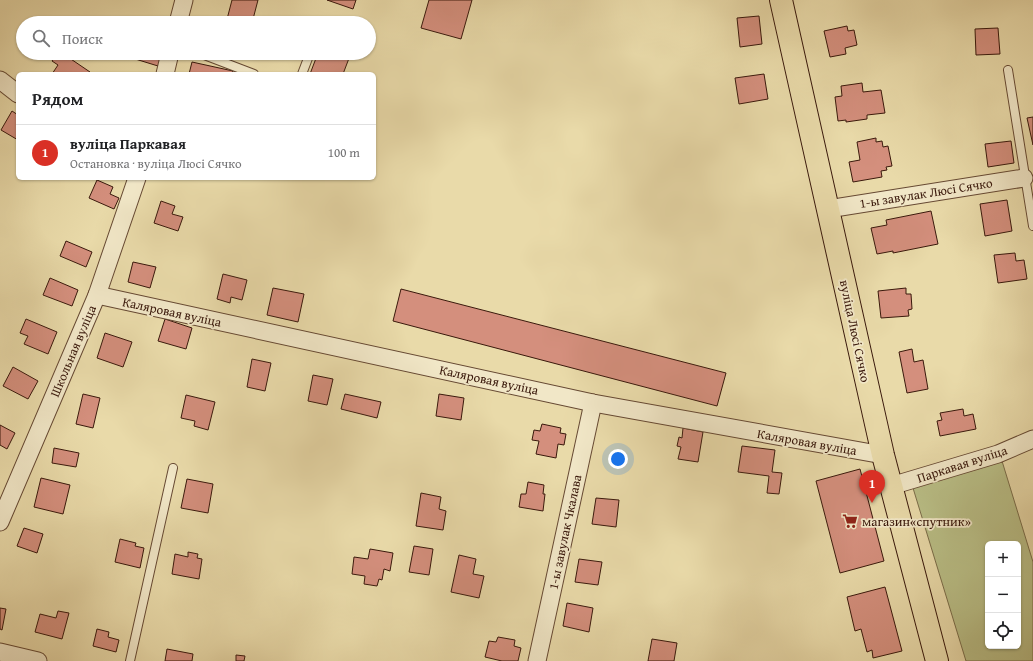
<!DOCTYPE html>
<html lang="ru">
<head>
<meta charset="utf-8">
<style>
	body { margin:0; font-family:"Gentium Book Plus",serif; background:#f2f2f2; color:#202124 }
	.controls { position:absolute; right:12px; bottom:12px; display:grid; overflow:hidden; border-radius:6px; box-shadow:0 1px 3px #0004 }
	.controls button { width:36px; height:36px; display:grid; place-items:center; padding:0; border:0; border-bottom:1px solid #e0e0e0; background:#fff; color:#202124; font:20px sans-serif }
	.you { position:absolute; left:618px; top:459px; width:14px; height:14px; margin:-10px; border:3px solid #fff; border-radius:50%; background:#1a73e8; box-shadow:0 0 0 6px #1a73e833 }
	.badge { display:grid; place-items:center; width:26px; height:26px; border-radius:50%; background:#d93025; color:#fff; font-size:13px; font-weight:700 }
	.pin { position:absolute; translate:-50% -33px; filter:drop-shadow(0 1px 2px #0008) }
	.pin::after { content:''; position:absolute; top:21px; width:14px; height:12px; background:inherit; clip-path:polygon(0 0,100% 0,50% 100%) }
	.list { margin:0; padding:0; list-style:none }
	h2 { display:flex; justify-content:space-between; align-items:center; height:52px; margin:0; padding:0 16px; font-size:17px }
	h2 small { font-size:13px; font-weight:400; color:#757577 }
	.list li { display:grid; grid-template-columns:26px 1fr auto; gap:12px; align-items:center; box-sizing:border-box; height:56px; padding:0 16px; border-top:1px solid #e0e0e0 }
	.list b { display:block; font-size:15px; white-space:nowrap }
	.list p { margin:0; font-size:13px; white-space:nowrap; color:#757577 }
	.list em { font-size:13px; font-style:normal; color:#757577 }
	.icon { flex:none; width:22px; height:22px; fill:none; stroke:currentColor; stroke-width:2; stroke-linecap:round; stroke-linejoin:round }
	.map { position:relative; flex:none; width:1033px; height:661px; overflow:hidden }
	.search { position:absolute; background:#fff; box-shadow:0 1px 3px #0004; left:16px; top:16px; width:360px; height:44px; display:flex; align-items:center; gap:10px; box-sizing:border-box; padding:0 14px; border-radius:22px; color:#757577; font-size:15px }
	.panel { position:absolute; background:#fff; box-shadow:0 1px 3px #0004; left:16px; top:72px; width:360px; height:108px; border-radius:6px }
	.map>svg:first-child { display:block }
	.green { fill:#b9be86; stroke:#7a6c49; fill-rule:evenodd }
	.building { fill:#d48f7d; stroke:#3a190c }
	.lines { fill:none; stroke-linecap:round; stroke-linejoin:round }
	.service-casing { stroke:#664933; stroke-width:10 }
	.minor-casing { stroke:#664933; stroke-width:19 }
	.primary-casing { stroke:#3a190c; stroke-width:24 }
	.service { stroke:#f1e7c7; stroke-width:8 }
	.minor { stroke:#f1e7c7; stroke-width:17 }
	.primary { stroke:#e9daa9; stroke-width:22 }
	.labels { text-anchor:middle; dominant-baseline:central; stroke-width:3.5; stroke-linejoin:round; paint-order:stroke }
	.street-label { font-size:13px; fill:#3a190c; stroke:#f1e7c7 }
	.poi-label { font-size:13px; fill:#3a190c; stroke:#f1e7c7; text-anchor:start }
</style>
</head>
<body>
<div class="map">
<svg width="1033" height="661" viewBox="0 0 1033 661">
	<rect width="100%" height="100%" fill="#e9daa9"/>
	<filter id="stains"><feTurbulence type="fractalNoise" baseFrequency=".005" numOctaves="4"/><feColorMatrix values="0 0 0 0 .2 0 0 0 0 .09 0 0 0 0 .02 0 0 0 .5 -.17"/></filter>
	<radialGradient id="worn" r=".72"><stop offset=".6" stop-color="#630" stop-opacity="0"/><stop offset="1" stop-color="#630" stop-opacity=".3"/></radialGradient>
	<path class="green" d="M1002,461l31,101v99h-67l-53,-173zM988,544h30v102h-30z"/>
	<g class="building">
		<polygon points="232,0 258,0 252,23 226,23"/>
		<polygon points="327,0 356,0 353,9"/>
		<polygon points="429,0 472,0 461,39 421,28"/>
		<polygon points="759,16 762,44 740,47 737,18"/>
		<polygon points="847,26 848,31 854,30 857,45 845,48 846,54 830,57 824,31"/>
		<polygon points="998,28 1000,54 976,55 975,29"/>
		<polygon points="58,53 62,53 90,72 88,74 52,74 58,65 52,61"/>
		<polygon points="134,53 163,53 158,66 132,58"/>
		<polygon points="318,53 351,53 343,74 310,74"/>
		<polygon points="192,62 233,71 232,74 189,74"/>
		<polygon points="764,74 768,99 739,104 735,78"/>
		<polygon points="862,83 863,92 881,90 885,113 867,115 867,119 846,122 846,120 838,121 835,97 842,96 841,86"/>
		<polygon points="12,111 18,115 18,140 1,130"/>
		<polygon points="1033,117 1033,145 1027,118"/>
		<polygon points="876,138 876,142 882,141 883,147 888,146 892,166 886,167 887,170 881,171 882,177 853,182 849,162 860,160 857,142"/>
		<polygon points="1011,141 1014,163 988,167 985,144"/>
		<polygon points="97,180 113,187 110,194 119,198 114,209 89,198"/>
		<polygon points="1007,200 1012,231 985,236 980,204"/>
		<polygon points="161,201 175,206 172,214 183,217 178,231 154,223"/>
		<polygon points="931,211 938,244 893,253 893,251 877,254 871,228 887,225 886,220"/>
		<polygon points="66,241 92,252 86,267 60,256"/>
		<polygon points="1015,253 1016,261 1024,260 1027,279 998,283 994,255"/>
		<polygon points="133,262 156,267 150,288 128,282"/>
		<polygon points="223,274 247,280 242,300 231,297 230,303 217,299"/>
		<polygon points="50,278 78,290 72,306 43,295"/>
		<polygon points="273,288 304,294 298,322 267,315"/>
		<polygon points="906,288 906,294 911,294 912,309 908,310 909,316 881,318 878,291"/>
		<polygon points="401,289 726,373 717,406 393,321"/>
		<polygon points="26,319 57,332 48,354 24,344 28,336 20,333"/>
		<polygon points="165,319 192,328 186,349 158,341"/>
		<polygon points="105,333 132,342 123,367 97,358"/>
		<polygon points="912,349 914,362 923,360 928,389 907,393 899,352"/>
		<polygon points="252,359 271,363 265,391 247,387"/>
		<polygon points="13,367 38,381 28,399 3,386"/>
		<polygon points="313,375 333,379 327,405 308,401"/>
		<polygon points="83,394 100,398 93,428 76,424"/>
		<polygon points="345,394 381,402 377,418 341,409"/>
		<polygon points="439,394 464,398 461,420 436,416"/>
		<polygon points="186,395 215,402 208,430 194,426 195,421 181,418"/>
		<polygon points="963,409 964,416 973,414 976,429 940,436 937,421 942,420 940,413"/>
		<polygon points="542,424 561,428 560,433 566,434 564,445 558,444 556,458 536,454 539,441 532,440 534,430 540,431"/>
		<polygon points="0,425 15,433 7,449 0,445"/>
		<polygon points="683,428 703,432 698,462 678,459 681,447 677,446 679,437 682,438"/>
		<polygon points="742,446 775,450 772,472 782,473 779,494 767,493 769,476 738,472"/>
		<polygon points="54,448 79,453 76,467 52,463"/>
		<polygon points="860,469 884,561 840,573 816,481"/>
		<polygon points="41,478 70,485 63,514 34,507"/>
		<polygon points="187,479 213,484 208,513 181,508"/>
		<polygon points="528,482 544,485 543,494 545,494 543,511 519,507 521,494 526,494"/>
		<polygon points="421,493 441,497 439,509 446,511 443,530 416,526"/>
		<polygon points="596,498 619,500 616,527 592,524"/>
		<polygon points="24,528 43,534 37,553 17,546"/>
		<polygon points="120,539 136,543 135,546 144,548 140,568 115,562"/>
		<polygon points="414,546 433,549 429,575 409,572"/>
		<polygon points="370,549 393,553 390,571 384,569 382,580 379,579 377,586 364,584 365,576 352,574 354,557 368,559"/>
		<polygon points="188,552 198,554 197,558 202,559 199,579 172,574 175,554 188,557"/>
		<polygon points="459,555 476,559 473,574 484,576 479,598 451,592"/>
		<polygon points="579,559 602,562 598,585 575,582"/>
		<polygon points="885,587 902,651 873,658 872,650 867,652 861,629 855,631 847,597"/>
		<polygon points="567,603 593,608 589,632 563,626"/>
		<polygon points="0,608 6,609 2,630 0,629"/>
		<polygon points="58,611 69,613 62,639 35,632 40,614 56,618"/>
		<polygon points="97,629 109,632 108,637 119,640 116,652 93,646"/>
		<polygon points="498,637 515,640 514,646 521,648 518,661 502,661 485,657 489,641 496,642"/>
		<polygon points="652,639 677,643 674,661 648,661"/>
		<polygon points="167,649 193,654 192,661 165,661"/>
		<polygon points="236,655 245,656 244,661 236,661"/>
	</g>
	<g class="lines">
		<g class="service-casing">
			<g id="service">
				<polyline points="199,53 254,74"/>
				<polyline points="1008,70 1033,226"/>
				<polyline points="302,74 310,53"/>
				<polyline points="130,661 173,468"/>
			</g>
		</g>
		<g class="minor-casing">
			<g id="minor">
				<polyline points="178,23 184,0"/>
				<polyline points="165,74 170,53"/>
				<polyline points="0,80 18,94"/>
				<polyline points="828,209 1024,178"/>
				<polyline points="97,295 593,403 883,455"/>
				<polyline points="891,486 998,454 1033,439"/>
				<polyline points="0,522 97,295 137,178"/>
				<polyline points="0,652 38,661"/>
				<polyline points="537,661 593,403"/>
			</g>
		</g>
		<g class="primary-casing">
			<polyline id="primary" points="781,0 883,455 937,661"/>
		</g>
		<use href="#service" class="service"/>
		<use href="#minor" class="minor"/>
		<use href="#primary" class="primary"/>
	</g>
	<defs>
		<g id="supermarket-bare" transform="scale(1.2)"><path d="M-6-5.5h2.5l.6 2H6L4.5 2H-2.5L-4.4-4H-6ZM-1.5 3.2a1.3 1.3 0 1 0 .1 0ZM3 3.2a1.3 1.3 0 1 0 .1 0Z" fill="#8f2418" stroke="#f1e7c7" stroke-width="2.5" paint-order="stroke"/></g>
	</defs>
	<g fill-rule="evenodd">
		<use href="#supermarket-bare" x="850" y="521"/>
	</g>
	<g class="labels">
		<g class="street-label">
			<text transform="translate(926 193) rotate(-9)">1-ы завулак Люсі Сячко</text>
			<text transform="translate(172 312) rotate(12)">Каляровая вуліца</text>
			<text transform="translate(855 331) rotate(78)">вуліца Люсі Сячко</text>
			<text transform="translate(73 351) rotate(-67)">Школьная вуліца</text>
			<text transform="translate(489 380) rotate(12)">Каляровая вуліца</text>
			<text transform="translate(807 442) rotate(10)">Каляровая вуліца</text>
			<text transform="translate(962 464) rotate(-18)">Паркавая вуліца</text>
			<text transform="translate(565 532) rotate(-78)">1-ы завулак Чкалава</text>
		</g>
		<g class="poi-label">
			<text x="862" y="521">магазин«спутник»</text>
		</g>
	</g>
	<rect width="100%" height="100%" filter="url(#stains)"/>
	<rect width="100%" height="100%" fill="url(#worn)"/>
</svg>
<div class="controls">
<button>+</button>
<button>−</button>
<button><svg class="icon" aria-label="locate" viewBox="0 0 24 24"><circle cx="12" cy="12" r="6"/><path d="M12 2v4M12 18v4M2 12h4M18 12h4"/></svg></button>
</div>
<div class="you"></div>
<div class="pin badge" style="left:872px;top:503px">1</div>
<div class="search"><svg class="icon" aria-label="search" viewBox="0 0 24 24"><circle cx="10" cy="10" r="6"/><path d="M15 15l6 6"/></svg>Поиск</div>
<section class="panel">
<h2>Рядом<small></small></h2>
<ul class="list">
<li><span class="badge">1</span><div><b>вуліца Паркавая</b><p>Остановка · вуліца Люсі Сячко</p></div><em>100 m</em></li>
</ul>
</section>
</div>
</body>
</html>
